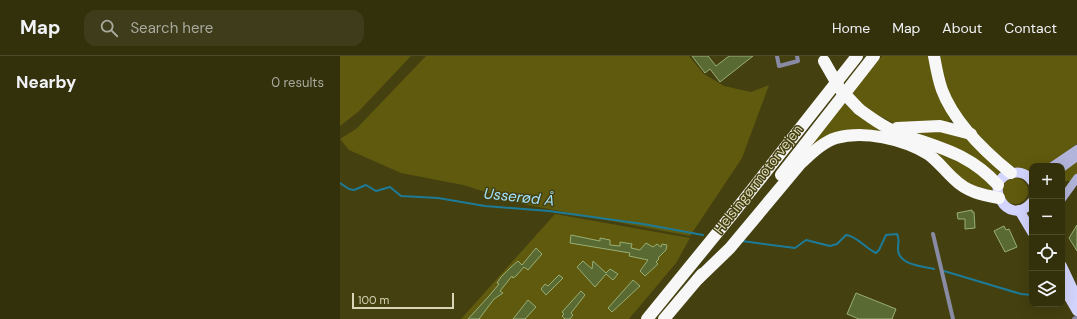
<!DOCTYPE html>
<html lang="en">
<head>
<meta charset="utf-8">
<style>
	body { margin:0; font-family:"DM Sans",sans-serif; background:#3e3c1a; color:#f1f3f6 }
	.controls { position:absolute; right:12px; bottom:12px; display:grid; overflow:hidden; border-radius:8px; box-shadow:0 4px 16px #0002 }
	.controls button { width:36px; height:36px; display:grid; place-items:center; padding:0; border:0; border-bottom:1px solid #4e4b2d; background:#33300c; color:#f1f3f6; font:20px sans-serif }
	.scale { position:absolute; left:12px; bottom:10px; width:102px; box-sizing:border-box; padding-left:4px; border:2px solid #d8d6b7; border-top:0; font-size:11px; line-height:14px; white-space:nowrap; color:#d8d6b7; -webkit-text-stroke:3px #444010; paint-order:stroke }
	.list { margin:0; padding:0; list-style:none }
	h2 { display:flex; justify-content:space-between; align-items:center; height:52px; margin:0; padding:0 16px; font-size:17px }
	h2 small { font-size:13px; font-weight:400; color:#a9a99d }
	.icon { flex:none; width:22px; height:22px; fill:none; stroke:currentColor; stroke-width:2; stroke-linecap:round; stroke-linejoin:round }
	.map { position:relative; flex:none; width:737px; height:263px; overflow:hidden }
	header { display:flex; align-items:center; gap:24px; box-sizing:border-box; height:56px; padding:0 20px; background:#33300c; border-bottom:1px solid #4e4b2d }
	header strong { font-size:19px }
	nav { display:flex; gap:22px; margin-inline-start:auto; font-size:14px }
	.search { width:280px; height:36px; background:#3e3c1a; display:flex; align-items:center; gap:10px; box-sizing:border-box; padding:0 14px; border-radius:12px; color:#a9a99d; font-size:15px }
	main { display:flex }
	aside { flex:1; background:#33300c }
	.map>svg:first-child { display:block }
	.green { fill:#605a0e }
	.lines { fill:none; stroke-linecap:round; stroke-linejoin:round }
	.stream { stroke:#1d7b98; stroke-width:2 }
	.building { fill:#596b33; stroke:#9aae74 }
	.street { stroke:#898aa3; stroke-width:4 }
	.secondary { stroke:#b3b4db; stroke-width:8 }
	.primary { stroke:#d4d5fe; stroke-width:10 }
	.highway { stroke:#f7f7f7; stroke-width:12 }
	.highway-bridge { stroke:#f7f7f7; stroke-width:12 }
	.labels { text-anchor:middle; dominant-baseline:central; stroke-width:3; stroke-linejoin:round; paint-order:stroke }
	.street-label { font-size:14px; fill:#d8d6b7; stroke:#444010 }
	.water-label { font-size:15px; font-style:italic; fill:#a1e2fc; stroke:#444010 }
</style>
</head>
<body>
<header>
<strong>Map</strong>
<div class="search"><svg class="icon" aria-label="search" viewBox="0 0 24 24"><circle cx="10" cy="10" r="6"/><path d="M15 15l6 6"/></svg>Search here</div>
<nav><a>Home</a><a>Map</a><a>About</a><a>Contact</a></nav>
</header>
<main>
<aside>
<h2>Nearby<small>0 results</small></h2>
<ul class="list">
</ul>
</aside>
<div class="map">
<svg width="737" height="263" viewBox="0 0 737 263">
	<rect width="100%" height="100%" fill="#444010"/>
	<g class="green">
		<polygon points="0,0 71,0 18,56 0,70"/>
		<polygon points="86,0 349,0 364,18 384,30 411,36 429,29 402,102 350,180 188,149 123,129 61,117 9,94 0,83 16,73"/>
		<polygon points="542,0 590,0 611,58 611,64 606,67 555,68 529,54 510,37"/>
		<path d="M599,0h138v88l-29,20 -16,2v4c-5,1 -24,-4 -29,-7l-48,-56 -11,-25z"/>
		<polygon points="503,46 525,64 591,90 643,118 652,131 652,139 632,132 604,108 516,76 461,103"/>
		<polygon points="604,74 627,82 662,116 656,122 577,77"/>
		<polygon points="737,104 737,118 732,125 724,125 722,122 722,115"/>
		<circle cx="675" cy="135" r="13"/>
		<polygon points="215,158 350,182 336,207 289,263 121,263"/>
	</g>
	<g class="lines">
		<g class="stream">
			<polyline points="0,127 9,133 14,134 26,129 36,135 50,131 61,140 98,142 145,150 209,155 303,168 363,179"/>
			<path d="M402,185l53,7 11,-8 24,6 7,-2 9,-9c11,1 19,13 30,18l3,-3 7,-15 11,-1c3,6 1,8 1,15 0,16 24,17 36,20"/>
			<polyline points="604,215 681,238 692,239"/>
		</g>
	</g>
	<g class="building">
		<polygon points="352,0 368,0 376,10 389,0 413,0 380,26 370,13 365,17"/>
		<polygon points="632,154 632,156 634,156 635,172 625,173 625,163 618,163 617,157"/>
		<polygon points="737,169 737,195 729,182"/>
		<polygon points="664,170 666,174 669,173 677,191 665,196 654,175"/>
		<polygon points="231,179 260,185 260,182 270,184 270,189 280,190 280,186 292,188 291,192 300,194 306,187 313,191 317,188 321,191 322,188 327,189 326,194 318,202 319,203 316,206 318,208 305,220 300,215 308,204 289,200 290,197 230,187"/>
		<polygon points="196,192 202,198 188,214 184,211 176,220 173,222 172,220 160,235 163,237 154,243 139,263 128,263 149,240 159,228 157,227 161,221 171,211 178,205 182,209"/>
		<polygon points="243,205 252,213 253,205 266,217 270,213 278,218 273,224 266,218 255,231 237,211"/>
		<polygon points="219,219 223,222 206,239 201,233 205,228 208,230"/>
		<polygon points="293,224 300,230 272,256 268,252"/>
		<polygon points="241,235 245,239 231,257 233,259 230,263 225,263 222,260 224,258 222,256"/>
		<polygon points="516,237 556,253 552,263 519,263 507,258"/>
		<polygon points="188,244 196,251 185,263 173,263"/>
	</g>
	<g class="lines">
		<g class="street">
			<polyline points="437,0 439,10 458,5 457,0"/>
			<polyline points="593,178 613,263"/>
			<polyline points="734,263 737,261"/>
		</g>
		<g class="secondary">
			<polyline points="712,110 737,93"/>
			<polyline points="722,112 737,101"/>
			<polyline points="722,143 737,122"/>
		</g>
		<g class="primary">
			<path d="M692,125c-4,-6 -11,-10 -19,-8 -33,5 -6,58 19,29"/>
			<polyline points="679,154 692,176"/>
			<polyline points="722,210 737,242"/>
			<polyline points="722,229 737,255"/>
		</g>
		<g class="highway">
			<path d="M594,0c2,11 4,23 8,34 12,32 42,61 69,83"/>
			<path d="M519,53c12,9 26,19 40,24 39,15 69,19 99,52"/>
			<polyline points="557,72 600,70 631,78"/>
			<polyline points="441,119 534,0"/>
			<path d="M358,223l32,-31 71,-85c10,-9 22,-21 35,-25 28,-8 67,1 92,16 10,7 17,17 26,25 13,13 28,16 45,19"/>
			<polyline points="307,263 395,155 517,0"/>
			<polyline points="324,263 362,218"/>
		</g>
		<polyline class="highway-bridge" points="484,5 500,33 519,53"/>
	</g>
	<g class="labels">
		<g class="street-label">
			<text transform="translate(418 123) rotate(-52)">Helsingørmotorvejen</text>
		</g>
		<g class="water-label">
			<text transform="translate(179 141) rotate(6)">Usserød Å</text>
		</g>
	</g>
</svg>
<div class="controls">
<button>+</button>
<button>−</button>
<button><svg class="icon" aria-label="locate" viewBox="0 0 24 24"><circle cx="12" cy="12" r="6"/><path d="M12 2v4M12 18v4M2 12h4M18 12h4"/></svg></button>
<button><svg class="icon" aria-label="layers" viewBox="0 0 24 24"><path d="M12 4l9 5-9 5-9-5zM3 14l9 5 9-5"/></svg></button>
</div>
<div class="scale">100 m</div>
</div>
</main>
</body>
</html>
